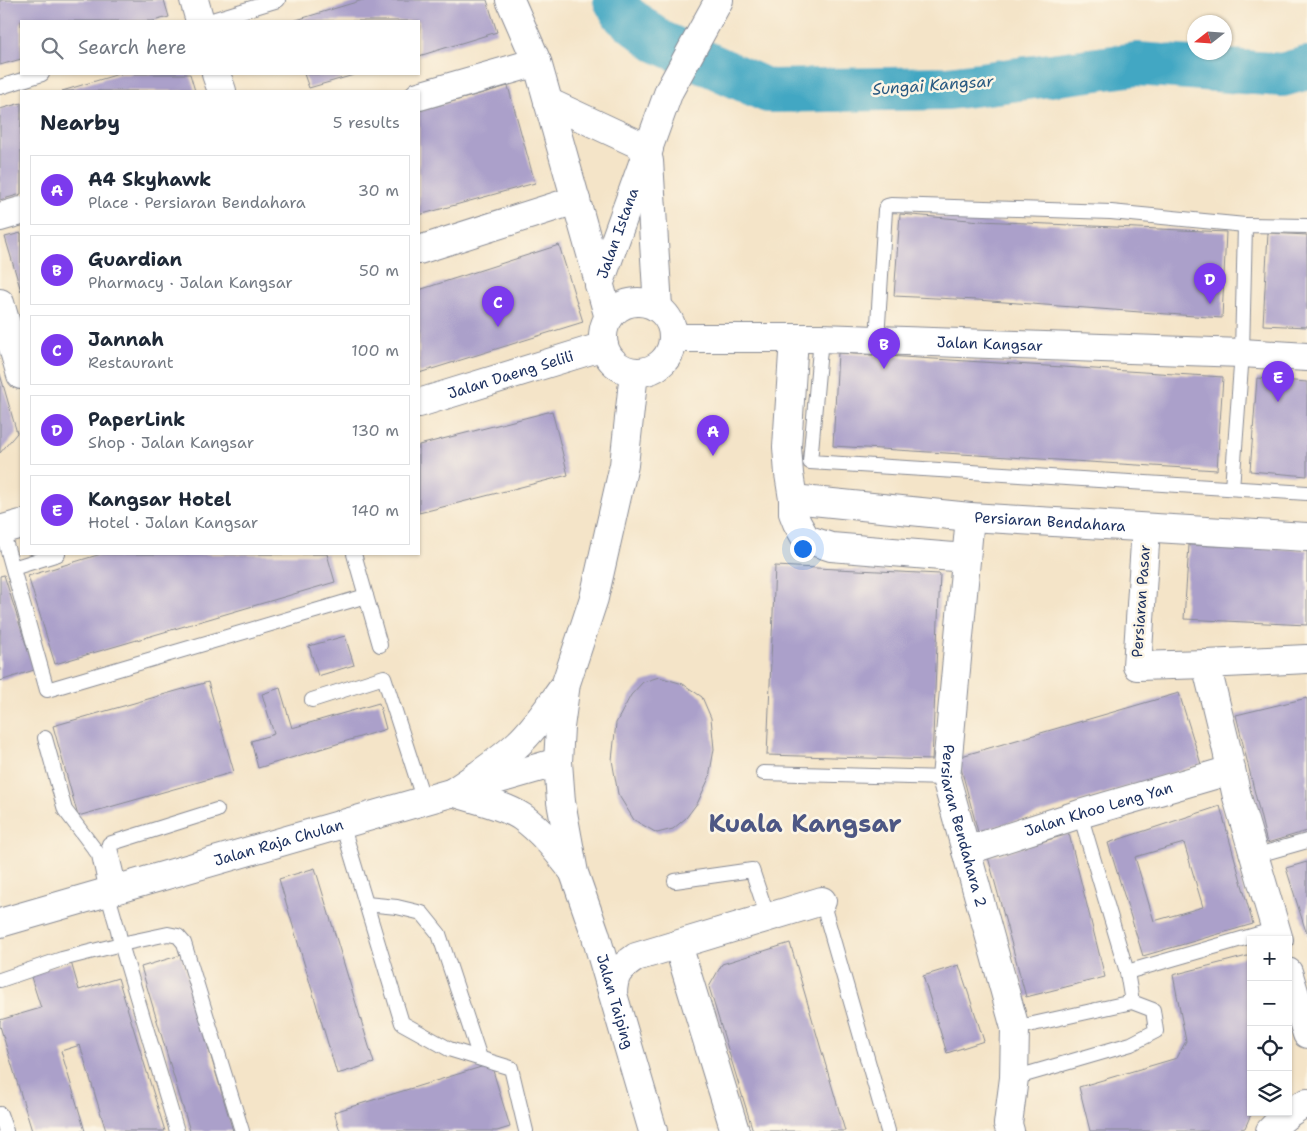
<!DOCTYPE html>
<html lang="en">
<head>
<meta charset="utf-8">
<style>
	body { margin:0; font-family:"Shantell Sans",sans-serif; background:#f6f6f7; color:#1f2937 }
	.controls { position:absolute; right:15px; bottom:15px; display:grid; overflow:hidden; border-radius:0px; box-shadow:0 1px 4px #0004 }
	.controls button { width:45px; height:45px; display:grid; place-items:center; padding:0; border:0; border-bottom:1px solid #e0e1e3; background:#fff; color:#1f2937; font:25px sans-serif }
	.compass { position:absolute; left:1187px; top:15px; width:45px; height:45px; border-radius:50%; background:#fff; box-shadow:0 1px 4px #0004; rotate:253deg }
	.you { position:absolute; left:802px; top:548px; width:18px; height:18px; margin:-12px; border:4px solid #fff; border-radius:50%; background:#1a73e8; box-shadow:0 0 0 8px #1a73e833 }
	.badge { display:grid; place-items:center; width:32px; height:32px; border-radius:50%; background:#7c3aed; color:#fff; font-size:16px; font-weight:700 }
	.pin { position:absolute; translate:-50% -41px; filter:drop-shadow(0 1px 2px #0008) }
	.pin::after { content:''; position:absolute; top:26px; width:18px; height:15px; background:inherit; clip-path:polygon(0 0,100% 0,50% 100%) }
	.list { margin:0; padding:0; list-style:none }
	h2 { display:flex; justify-content:space-between; align-items:center; height:65px; margin:0; padding:0 20px; font-size:21px }
	h2 small { font-size:16px; font-weight:400; color:#747a83 }
	.list li { display:grid; grid-template-columns:32px 1fr auto; gap:15px; align-items:center; box-sizing:border-box; height:70px; margin:0 10px 10px; padding:0 10px; border:1px solid #e0e1e3; border-radius:0px }
	.list b { display:block; font-size:19px; white-space:nowrap }
	.list p { margin:0; font-size:16px; white-space:nowrap; color:#747a83 }
	.list em { font-size:16px; font-style:normal; color:#747a83 }
	.icon { flex:none; width:28px; height:28px; fill:none; stroke:currentColor; stroke-width:2; stroke-linecap:round; stroke-linejoin:round }
	.map { position:relative; flex:none; width:1307px; height:1131px; overflow:hidden }
	.search { position:absolute; background:#fff; box-shadow:0 1px 4px #0004; left:20px; top:20px; width:400px; height:55px; display:flex; align-items:center; gap:12px; box-sizing:border-box; padding:0 18px; border-radius:0px; color:#747a83; font-size:19px }
	.panel { position:absolute; background:#fff; box-shadow:0 1px 4px #0004; left:20px; top:90px; width:400px; height:465px; border-radius:0px }
	.map>svg:first-child { display:block }
	.lines { fill:none; stroke-linecap:round; stroke-linejoin:round }
	.river { stroke:#43a7c3; stroke-width:44 }
	.building { fill:#aba0ca; fill-rule:evenodd }
	.lane-casing { stroke:#888a93; stroke-width:16 }
	.street-casing { stroke:#888a93; stroke-width:30 }
	.secondary-casing { stroke:#888a93; stroke-width:30 }
	.highway-casing { stroke:#888a93; stroke-width:30 }
	.lane { stroke:#fff; stroke-width:14 }
	.street { stroke:#fff; stroke-width:28 }
	.secondary { stroke:#fff; stroke-width:28 }
	.highway { stroke:#fff; stroke-width:28 }
	.labels { text-anchor:middle; dominant-baseline:central; stroke-width:5; stroke-linejoin:round; paint-order:stroke }
	.street-label { font-size:15px; fill:#1b2f5e; stroke:#fcf5e5 }
	.water-label { font-size:16px; font-style:italic; fill:#295981; stroke:#fcf5e5 }
	.town-label { font-size:25px; font-weight:bold; fill:#4d5784; stroke:#fcf5e5 }
</style>
</head>
<body>
<div class="map">
<svg width="1307" height="1131" viewBox="0 0 1307 1131">
	<rect width="100%" height="100%" fill="#fcf5e5"/>
	<filter id="ink" filterUnits="userSpaceOnUse"><feTurbulence type="fractalNoise" baseFrequency=".02" numOctaves="2"/><feDisplacementMap in="SourceGraphic" scale="10" xChannelSelector="R" yChannelSelector="G"/><feConvolveMatrix kernelMatrix="1 2 1 2 8 2 1 2 1" color-interpolation-filters="sRGB"/></filter>
	<filter id="wash" filterUnits="userSpaceOnUse"><feTurbulence type="fractalNoise" baseFrequency=".0096" numOctaves="4" result="noise"/><feDisplacementMap in="SourceGraphic" scale="20" xChannelSelector="R" yChannelSelector="G"/><feGaussianBlur stdDeviation="1.12" result="paint"/><feColorMatrix in="noise" values="0 0 0 0 0 0 0 0 0 0 0 0 0 0 0 0 0 1.4 0 .05"/><feComposite in="paint" operator="in"/></filter>
	<g filter="url(#wash)">
		<rect width="100%" height="100%" fill="#f4e4c8"/>
		<g class="lines">
			<polyline class="river" points="615,0 624,15 658,41 768,91 948,88 1137,64 1282,75 1307,68"/>
		</g>
		<g id="blocks">
			<g class="building">
				<polygon points="0,0 164,0 169,17 153,21 21,21 21,59 0,65"/>
				<polygon points="363,0 487,0 497,32 419,56 419,21 293,21"/>
				<polygon points="119,74 190,74 195,91 62,91"/>
				<polygon points="304,74 357,74 309,88"/>
				<polygon points="508,86 535,183 419,215 419,111"/>
				<polygon points="21,103 21,194 0,200 0,109"/>
				<polygon points="900,214 981,221 1226,232 1222,318 977,300 894,296"/>
				<polygon points="21,233 21,291 5,237"/>
				<polygon points="1268,233 1307,235 1307,327 1263,325"/>
				<polygon points="559,245 583,322 419,373 419,290"/>
				<polygon points="838,353 1223,377 1217,470 833,446"/>
				<polygon points="0,374 17,433 0,453"/>
				<polygon points="1257,378 1307,382 1307,476 1250,471"/>
				<polygon points="552,411 568,475 419,513 419,445"/>
				<polygon points="1189,545 1307,550 1307,625 1184,619"/>
				<polygon points="101,554 327,554 335,582 55,664 28,576"/>
				<polygon points="775,566 940,574 932,760 767,755"/>
				<polygon points="4,575 34,670 0,681 0,576"/>
				<polygon points="345,636 354,665 318,676 309,646"/>
				<polygon points="659,677 683,684 702,697 711,718 714,749 709,778 698,802 686,818 673,829 657,833 634,820 618,794 612,760 616,723 631,695 643,682"/>
				<polygon points="208,682 234,772 78,816 53,726"/>
				<polygon points="280,688 292,728 379,703 386,729 258,768 251,741 274,734 262,694"/>
				<polygon points="1179,693 1201,764 978,832 958,757"/>
				<polygon points="1307,698 1307,831 1267,843 1236,715"/>
				<path d="M1220,806l33,118 -110,32 -35,-113zM1184,843l19,64 -49,14 -19,-64z"/>
				<polygon points="1069,834 1105,977 1026,997 988,857"/>
				<polygon points="1307,862 1307,935 1286,868"/>
				<polygon points="315,868 374,1063 337,1074 279,879"/>
				<polygon points="790,943 845,1131 753,1131 709,987 722,964"/>
				<polygon points="181,955 233,1131 190,1131 141,967"/>
				<polygon points="1251,955 1251,1112 1252,1112 1245,1128 1233,1131 1090,1131 1079,1087 1177,1058 1186,1041 1173,975"/>
				<polygon points="71,962 79,990 118,978 165,1131 106,1131 80,1045 61,1051 85,1131 32,1131 0,1026 0,1020 41,1008 30,974"/>
				<polygon points="959,965 984,1041 947,1053 923,976"/>
				<polygon points="491,1064 510,1127 497,1131 340,1131 334,1112"/>
			</g>
		</g>
	</g>
	<g filter="url(#ink)">
		<use href="#blocks" fill-opacity="0" stroke="#888a93" stroke-width="1"/>
		<g class="lines">
			<g class="lane-casing">
				<g id="lane">
					<polyline points="209,21 278,0"/>
					<polyline points="0,87 42,74"/>
					<polyline points="821,338 810,462 1307,493"/>
					<polyline points="877,340 885,210 887,206 891,205 1111,212 1245,225"/>
					<polyline points="1232,488 1242,353 1245,225 1307,226"/>
					<polyline points="2,530 47,690 366,596"/>
					<polyline points="354,554 380,645"/>
					<polyline points="13,568 58,554"/>
					<polyline points="312,700 384,677 424,801"/>
					<polyline points="763,773 946,778"/>
					<polyline points="1080,814 1127,972 1132,1002"/>
					<polyline points="342,824 402,1023 449,1049 511,1068 526,1131"/>
					<polyline points="1254,856 1307,841"/>
					<polyline points="675,881 752,870 768,918"/>
					<polyline points="120,889 109,844 217,810"/>
					<polyline points="822,901 888,1131"/>
					<polyline points="366,904 397,907 422,913 439,934 480,1058"/>
					<polyline points="1127,972 1276,929"/>
					<polyline points="0,980 62,959 121,944 118,930 107,892 99,855 65,810 45,738"/>
					<polyline points="1014,1078 1131,1044 1156,1031 1153,1010 1132,1002 1015,1028"/>
					<polyline points="0,1114 6,1131"/>
					<polyline points="177,1131 121,944 168,934 178,936 184,943 242,1131"/>
				</g>
			</g>
			<g class="street-casing">
				<g id="street">
					<polyline points="194,0 200,21"/>
					<polyline points="216,74 222,91"/>
					<polyline points="419,96 537,62"/>
					<polyline points="0,217 21,211"/>
					<polyline points="419,250 576,200"/>
					<polyline points="794,338 787,447 789,474 793,499 793,513 797,523 806,539 831,547 966,558"/>
					<path id="s1" d="M793,499l177,18 337,20"/>
					<path id="s2" d="M970,517l-24,261 69,250 -1,50 -6,46 2,7"/>
					<polyline points="1146,528 1137,666 1206,664 1307,659"/>
					<polyline points="1206,664 1226,746 1237,797 1279,940"/>
					<path id="s3" d="M966,851l114,-37 151,-44"/>
					<polyline points="678,945 735,1131"/>
					<polyline points="1288,972 1307,1034"/>
					<path d="M613,993c1,-21 6,-24 23,-36l186,-56"/>
					<path d="M1270,1131c10,-11 23,-23 37,-28"/>
				</g>
			</g>
			<g class="secondary-casing">
				<g id="secondary">
					<polyline points="510,0 537,62 609,318"/>
					<polyline points="548,102 649,149"/>
					<polyline points="649,161 658,307"/>
					<path id="s4" d="M599,285l70,-194 50,-91"/>
					<polyline points="0,303 21,375"/>
					<path id="s5" d="M674,338h147l421,15 65,4"/>
					<path id="s6" d="M0,923l558,-161"/>
				</g>
			</g>
			<g class="highway-casing">
				<g id="highway">
					<circle cx="638" cy="337" r="35"/>
					<path id="s7" d="M634,372l-10,93 -30,133 -28,85 -6,44 -2,35 3,40 13,71 21,60 58,198"/>
					<path id="s8" d="M419,403l185,-57"/>
					<polyline points="0,530 21,524"/>
					<path d="M453,792c22,-15 46,-30 66,-49 17,-16 30,-36 44,-55"/>
					<path d="M453,792c20,7 52,13 69,25 21,15 36,35 51,54"/>
				</g>
			</g>
			<use href="#lane" class="lane"/>
			<use href="#street" class="street"/>
			<use href="#secondary" class="secondary"/>
			<use href="#highway" class="highway"/>
		</g>
	</g>
	<g class="labels">
		<g class="street-label">
			<text stroke="none"><textPath href="#s4" startOffset="55">Jalan Istana</textPath></text>
			<text stroke="none"><textPath href="#s5" startOffset="316">Jalan Kangsar</textPath></text>
			<text stroke="none"><textPath href="#s8" startOffset="96">Jalan Daeng Selili</textPath></text>
			<text stroke="none"><textPath href="#s1" startOffset="258">Persiaran Bendahara</textPath></text>
			<text transform="translate(1141 601) rotate(-86)">Persiaran Pasar</text>
			<text stroke="none"><textPath href="#s3" startOffset="139">Jalan Khoo Leng Yan</textPath></text>
			<text stroke="none"><textPath href="#s2" startOffset="312">Persiaran Bendahara 2</textPath></text>
			<text stroke="none"><textPath href="#s6" startOffset="290">Jalan Raja Chulan</textPath></text>
			<text stroke="none"><textPath href="#s7" startOffset="646">Jalan Taiping</textPath></text>
		</g>
		<g class="water-label">
			<text transform="translate(933 85) rotate(-4)">Sungai Kangsar</text>
		</g>
		<g class="town-label">
			<text x="805" y="823">Kuala Kangsar</text>
		</g>
	</g>
</svg>
<div class="controls">
<button>+</button>
<button>−</button>
<button><svg class="icon" aria-label="locate" viewBox="0 0 24 24"><circle cx="12" cy="12" r="6"/><path d="M12 2v4M12 18v4M2 12h4M18 12h4"/></svg></button>
<button><svg class="icon" aria-label="layers" viewBox="0 0 24 24"><path d="M12 4l9 5-9 5-9-5zM3 14l9 5 9-5"/></svg></button>
</div>
<svg class="compass" viewBox="-18 -18 36 36"><path d="M0-13l5 13h-10z" fill="#e53935"/><path d="M0 13l5-13h-10z" fill="#747a83"/></svg>
<div class="you"></div>
<div class="pin badge" style="left:713px;top:456px">A</div>
<div class="pin badge" style="left:884px;top:369px">B</div>
<div class="pin badge" style="left:498px;top:327px">C</div>
<div class="pin badge" style="left:1210px;top:304px">D</div>
<div class="pin badge" style="left:1278px;top:402px">E</div>
<div class="search"><svg class="icon" aria-label="search" viewBox="0 0 24 24"><circle cx="10" cy="10" r="6"/><path d="M15 15l6 6"/></svg>Search here</div>
<section class="panel">
<h2>Nearby<small>5 results</small></h2>
<ul class="list">
<li><span class="badge">A</span><div><b>A4 Skyhawk</b><p>Place · Persiaran Bendahara</p></div><em>30 m</em></li>
<li><span class="badge">B</span><div><b>Guardian</b><p>Pharmacy · Jalan Kangsar</p></div><em>50 m</em></li>
<li><span class="badge">C</span><div><b>Jannah</b><p>Restaurant</p></div><em>100 m</em></li>
<li><span class="badge">D</span><div><b>PaperLink</b><p>Shop · Jalan Kangsar</p></div><em>130 m</em></li>
<li><span class="badge">E</span><div><b>Kangsar Hotel</b><p>Hotel · Jalan Kangsar</p></div><em>140 m</em></li>
</ul>
</section>
</div>
</body>
</html>
